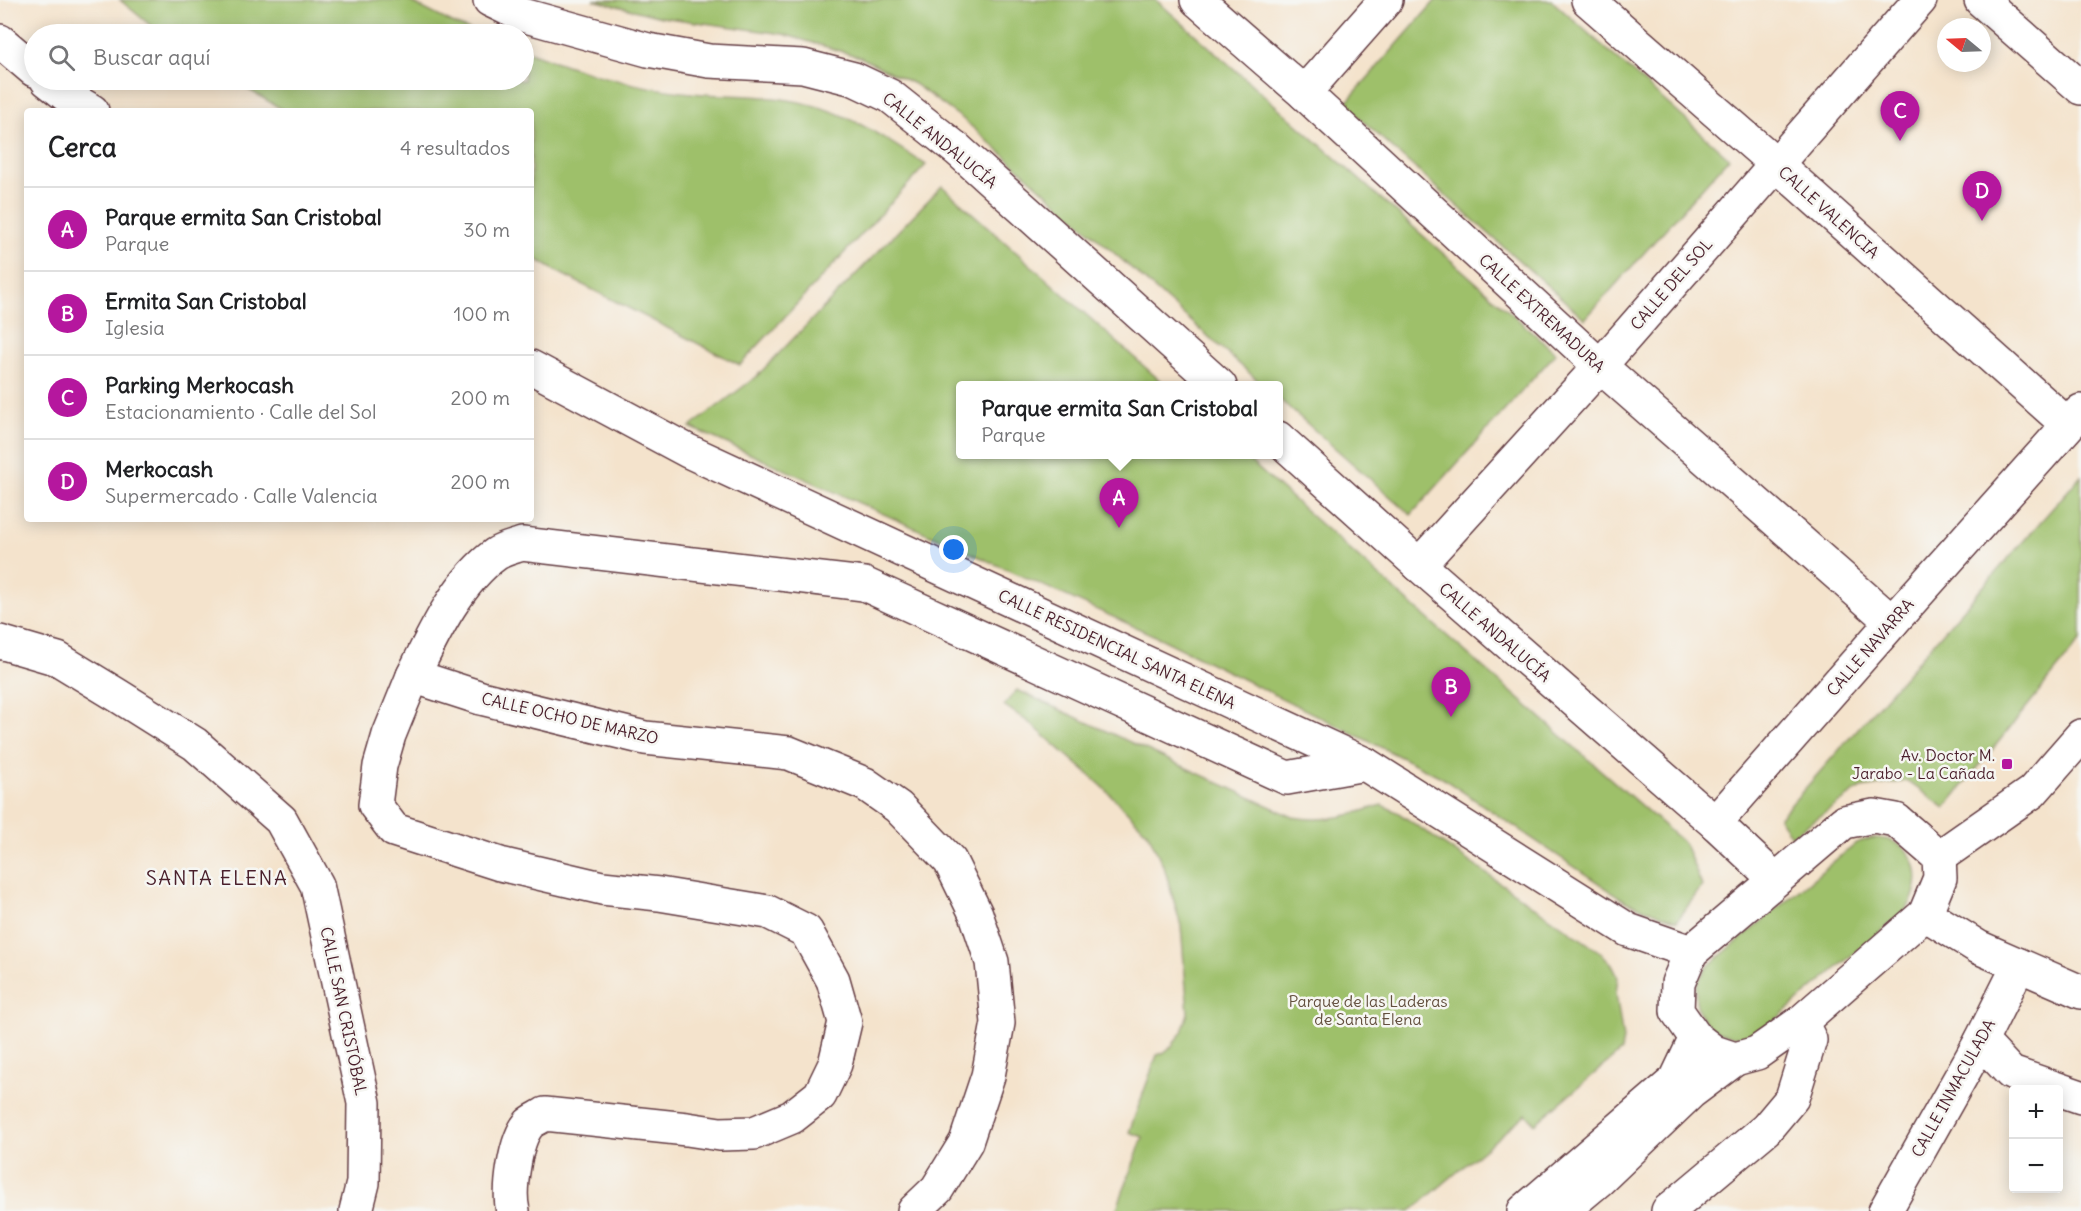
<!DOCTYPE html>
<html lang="es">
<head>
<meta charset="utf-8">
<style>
	body { margin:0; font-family:Delius,sans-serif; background:#f2f2f2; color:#202124 }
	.controls { position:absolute; right:18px; bottom:18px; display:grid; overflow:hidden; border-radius:6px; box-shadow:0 3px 15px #0003 }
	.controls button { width:54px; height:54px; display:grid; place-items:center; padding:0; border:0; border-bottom:2px solid #e0e0e0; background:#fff; color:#202124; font:30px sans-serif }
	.compass { position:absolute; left:1937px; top:18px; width:54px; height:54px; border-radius:50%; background:#fff; box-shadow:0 3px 15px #0003; rotate:289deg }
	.you { position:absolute; left:954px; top:550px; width:21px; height:21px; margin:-15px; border:4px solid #fff; border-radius:50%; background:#1a73e8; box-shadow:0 0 0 9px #1a73e833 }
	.badge { display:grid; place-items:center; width:39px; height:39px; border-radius:50%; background:#b5179e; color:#fff; font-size:20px; font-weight:700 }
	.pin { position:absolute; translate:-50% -50px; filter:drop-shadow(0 2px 3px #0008) }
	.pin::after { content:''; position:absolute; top:32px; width:21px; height:18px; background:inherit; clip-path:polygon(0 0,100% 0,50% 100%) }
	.popup { position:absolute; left:956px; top:381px; width:327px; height:78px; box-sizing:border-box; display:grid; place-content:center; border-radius:6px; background:#fff; filter:drop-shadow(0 2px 4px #0005); font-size:20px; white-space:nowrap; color:#757577 }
	.popup b { font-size:22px; color:#202124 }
	.popup::after { content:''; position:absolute; left:50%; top:100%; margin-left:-12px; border:12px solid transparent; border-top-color:#fff }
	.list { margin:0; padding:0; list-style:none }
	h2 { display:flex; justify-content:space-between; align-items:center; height:78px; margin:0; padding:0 24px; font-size:26px }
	h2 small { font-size:20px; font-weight:400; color:#757577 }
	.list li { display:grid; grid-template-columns:39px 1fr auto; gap:18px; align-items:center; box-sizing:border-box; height:84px; padding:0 24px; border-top:2px solid #e0e0e0 }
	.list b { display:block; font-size:22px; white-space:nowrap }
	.list p { margin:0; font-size:20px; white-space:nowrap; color:#757577 }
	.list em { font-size:20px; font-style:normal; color:#757577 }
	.icon { flex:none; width:33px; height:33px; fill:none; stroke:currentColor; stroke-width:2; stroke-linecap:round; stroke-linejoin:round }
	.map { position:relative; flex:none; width:2081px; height:1211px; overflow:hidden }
	.search { position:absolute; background:#fff; box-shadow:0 3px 15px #0003; left:24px; top:24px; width:510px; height:66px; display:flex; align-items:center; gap:15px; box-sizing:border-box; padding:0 21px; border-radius:33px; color:#757577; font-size:22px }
	.panel { position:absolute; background:#fff; box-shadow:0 3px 15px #0003; left:24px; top:108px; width:510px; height:414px; border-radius:6px }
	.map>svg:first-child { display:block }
	.green { fill:#9ec06a; stroke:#74704a; stroke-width:1.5 }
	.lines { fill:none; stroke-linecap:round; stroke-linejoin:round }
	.minor-casing { stroke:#643c43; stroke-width:36 }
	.minor { stroke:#fff; stroke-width:33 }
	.poi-dot { fill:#b5179e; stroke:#f6f6f2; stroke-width:2 }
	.labels { text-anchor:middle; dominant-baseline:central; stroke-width:5; stroke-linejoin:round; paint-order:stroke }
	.street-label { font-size:16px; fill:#4a1f2b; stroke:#f6f6f2 }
	.poi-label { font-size:16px; fill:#4a1f2b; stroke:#f6f6f2; text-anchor:end }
	.park-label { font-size:16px; fill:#634f3e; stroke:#f6f6f2 }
	.quarter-label { font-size:20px; letter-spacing:1.5px; fill:#4a1f2b; stroke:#f6f6f2 }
</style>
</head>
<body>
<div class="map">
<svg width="2081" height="1211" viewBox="0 0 2081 1211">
	<rect width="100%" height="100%" fill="#f6f6f2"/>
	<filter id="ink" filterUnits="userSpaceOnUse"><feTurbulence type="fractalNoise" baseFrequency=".0167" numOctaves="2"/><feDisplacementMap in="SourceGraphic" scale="12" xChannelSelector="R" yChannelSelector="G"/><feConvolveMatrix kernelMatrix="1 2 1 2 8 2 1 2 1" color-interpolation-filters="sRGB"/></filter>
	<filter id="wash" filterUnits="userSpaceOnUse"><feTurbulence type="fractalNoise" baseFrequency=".008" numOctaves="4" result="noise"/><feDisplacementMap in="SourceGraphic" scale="24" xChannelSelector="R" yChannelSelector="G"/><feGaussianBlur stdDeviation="1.35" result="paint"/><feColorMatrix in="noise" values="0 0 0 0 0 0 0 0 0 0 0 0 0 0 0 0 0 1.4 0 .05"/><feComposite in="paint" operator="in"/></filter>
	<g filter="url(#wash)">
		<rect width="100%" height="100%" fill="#f4e3cc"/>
		<g class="green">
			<polygon points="120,0 407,0 456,25 482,34 161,34"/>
			<polygon points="593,0 1156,0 1556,353 1411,515 1278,398 1278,386 1263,385 963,119 914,84 860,57 783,34 661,17"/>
			<polygon points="1436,0 1551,0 1729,158 1585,319 1391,147 1345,104"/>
			<path d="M524,50c51,19 102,36 158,42 49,6 91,0 140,16 38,12 70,35 104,57l-186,200 -186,-95 -23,-14v-145h-246l-53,-31h292z"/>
			<polygon points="942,186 1165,385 960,386 960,454 1243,455 1438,628 1685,844 1702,886 1677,921 1627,902 1439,776 1162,639 690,427 756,377"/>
			<polygon points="2081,476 2081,640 1945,808 1907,781 1861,788 1791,836 1779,818"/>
			<path d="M1017,690l276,127c32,6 59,-2 89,-12l15,7 203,140 11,11 7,14 -2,16 7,46 -2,12 -86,73 -9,-10 -115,97h-295l27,-74 -14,-5 28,-77 6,-2 9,-7 10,-14 6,-19 -7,-87 -16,-56 -17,-37 -46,-47 -71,-62 -27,-19z"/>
			<path d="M1872,838c42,-1 56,38 35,71l-145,122c-34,18 -77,-10 -64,-49 3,-6 7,-11 10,-16l148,-123z"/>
		</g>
	</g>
	<g filter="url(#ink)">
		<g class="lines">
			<g class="minor-casing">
				<g id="minor">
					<polyline points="490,0 519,14 648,50 709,61 803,66 854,79 890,96 958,150 1220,386"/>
					<polyline points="1197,0 1304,93 1600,366 1892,622"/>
					<polyline points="1588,0 1776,164 2068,425"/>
					<polyline points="1981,0 2081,88"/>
					<polyline points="0,41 34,70"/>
					<polyline points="47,80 70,98 92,111"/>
					<polyline points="1304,93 1386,0"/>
					<polyline points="531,367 688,451 1365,764 1628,930 1691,952"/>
					<polyline points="1278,438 1419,565 1715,823"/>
					<polyline points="1419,565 1600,366 1920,0"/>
					<polyline points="0,642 58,659 117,695 195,744 281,820 317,885 364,1103 363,1183 356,1211"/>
					<path d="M413,676c20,-41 45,-95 83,-122 8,-5 18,-7 26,-10l342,40 423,194 78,-14"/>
					<polygon points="1874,816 1896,820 1939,857 1940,878 1925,914 1801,1022 1757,1053 1735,1059 1714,1052 1696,1038 1677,1011 1678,983 1691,952 1844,822"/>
					<polyline points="1939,857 2032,792 2081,736"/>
					<polyline points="1775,879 1715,823 1892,622 2081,411"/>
					<polyline points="1925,914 1978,947 2081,992"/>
					<polyline points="1981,1041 2011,1073 2081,1097"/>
					<path d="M513,1211c-5,-20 2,-71 16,-87 4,-4 12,-7 16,-10l142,15 33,5 34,-1 38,-16 28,-22 15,-31 10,-42 -12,-42 -27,-49 -38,-19 -109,-18 -57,-6 -102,-24 -106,-34 -19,-25 5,-39 9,-31 24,-59 68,22 164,40 144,15 76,31 33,23 52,54 26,53 16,48 6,61 -10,53 -22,66 -29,47 -23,22"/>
					<polyline points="1524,1211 1676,1080 1696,1038"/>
					<polyline points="1562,1211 1599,1180 1691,1092 1735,1059"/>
					<polyline points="1668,1211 1766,1129 1792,1098 1810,1040 1801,1022"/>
					<polyline points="1885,1211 1981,1041 2019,965"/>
				</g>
			</g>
			<use href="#minor" class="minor"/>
		</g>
	</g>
	<rect class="poi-dot" x="2001" y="758" width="12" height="12" rx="3"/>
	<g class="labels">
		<g class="street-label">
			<text transform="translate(940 140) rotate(39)">CALLE ANDALUCÍA</text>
			<text transform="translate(1829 212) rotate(42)">CALLE VALENCIA</text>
			<text transform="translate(1671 284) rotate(-49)">CALLE DEL SOL</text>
			<text transform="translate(1542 313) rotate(43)">CALLE EXTREMADURA</text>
			<text transform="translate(1495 632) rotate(41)">CALLE ANDALUCÍA</text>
			<text transform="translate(1870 647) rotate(-49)">CALLE NAVARRA</text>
			<text transform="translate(1117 649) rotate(25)">CALLE RESIDENCIAL SANTA ELENA</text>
			<text transform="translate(570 718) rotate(13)">CALLE OCHO DE MARZO</text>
			<text transform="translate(344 1011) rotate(78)">CALLE SAN CRISTÓBAL</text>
			<text transform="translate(1953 1088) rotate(-61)">CALLE INMACULADA</text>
		</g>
		<g class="poi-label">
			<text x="1995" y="755">Av. Doctor M.<tspan x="1995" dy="18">Jarabo - La Cañada</tspan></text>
		</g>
		<g class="park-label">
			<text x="1368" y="1001">Parque de las Laderas<tspan x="1368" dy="18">de Santa Elena</tspan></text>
		</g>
		<g class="quarter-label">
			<text x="217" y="877">SANTA ELENA</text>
		</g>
	</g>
</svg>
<div class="controls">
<button>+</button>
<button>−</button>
</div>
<svg class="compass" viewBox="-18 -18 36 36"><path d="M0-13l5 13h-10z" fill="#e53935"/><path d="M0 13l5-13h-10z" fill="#757577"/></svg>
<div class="you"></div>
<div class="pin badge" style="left:1119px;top:528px">A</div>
<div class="popup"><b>Parque ermita San Cristobal</b>Parque</div>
<div class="pin badge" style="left:1451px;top:717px">B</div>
<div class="pin badge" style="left:1900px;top:141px">C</div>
<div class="pin badge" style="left:1982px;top:221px">D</div>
<div class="search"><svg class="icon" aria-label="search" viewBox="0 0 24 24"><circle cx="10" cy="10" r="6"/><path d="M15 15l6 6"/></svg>Buscar aquí</div>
<section class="panel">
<h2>Cerca<small>4 resultados</small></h2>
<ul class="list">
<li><span class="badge">A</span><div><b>Parque ermita San Cristobal</b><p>Parque</p></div><em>30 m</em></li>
<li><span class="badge">B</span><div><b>Ermita San Cristobal</b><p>Iglesia</p></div><em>100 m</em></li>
<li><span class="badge">C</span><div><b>Parking Merkocash</b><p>Estacionamiento · Calle del Sol</p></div><em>200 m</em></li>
<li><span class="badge">D</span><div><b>Merkocash</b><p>Supermercado · Calle Valencia</p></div><em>200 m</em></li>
</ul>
</section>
</div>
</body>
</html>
